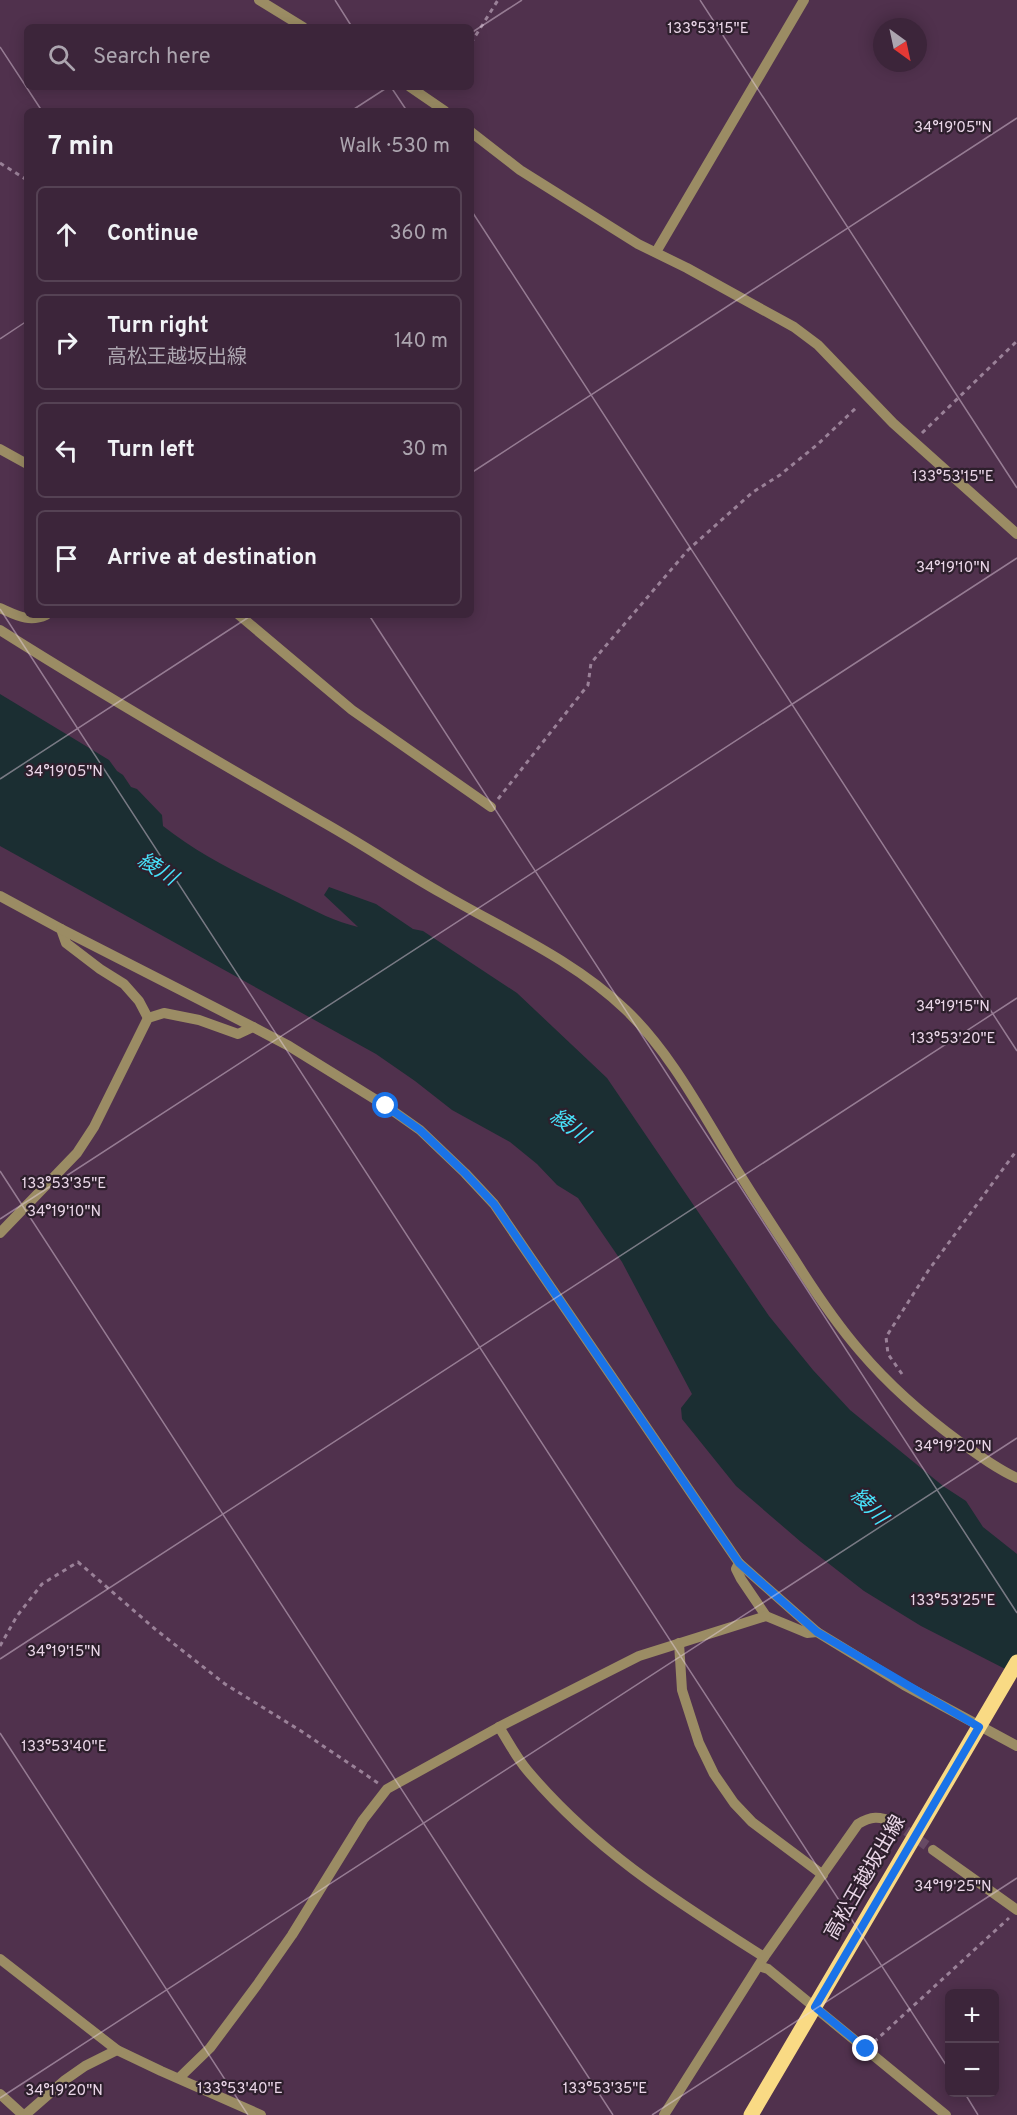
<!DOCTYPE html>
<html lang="en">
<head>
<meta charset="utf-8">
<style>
	body { margin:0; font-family:Overpass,"Noto Sans JP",sans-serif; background:#432d42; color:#f1f3f6 }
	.controls { position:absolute; right:18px; bottom:18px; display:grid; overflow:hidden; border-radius:9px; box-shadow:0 3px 15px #0003 }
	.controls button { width:54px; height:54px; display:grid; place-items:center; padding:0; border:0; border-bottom:2px solid #554254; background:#3c253a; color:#f1f3f6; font:30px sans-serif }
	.compass { position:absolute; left:873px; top:18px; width:54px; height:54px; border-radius:50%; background:#3c253a; box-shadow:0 3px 15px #0003; rotate:147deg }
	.stop { position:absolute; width:18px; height:18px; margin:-14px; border:4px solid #1a73e8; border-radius:50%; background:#fff }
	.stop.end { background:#1a73e8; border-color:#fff; box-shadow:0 2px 6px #0008 }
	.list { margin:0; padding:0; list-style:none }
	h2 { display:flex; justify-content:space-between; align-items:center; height:78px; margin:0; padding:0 24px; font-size:26px }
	h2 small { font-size:20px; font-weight:400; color:#aca5af }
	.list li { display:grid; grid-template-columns:39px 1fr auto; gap:18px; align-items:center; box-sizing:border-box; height:96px; margin:0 12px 12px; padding:0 12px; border:2px solid #554254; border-radius:9px }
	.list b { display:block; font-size:22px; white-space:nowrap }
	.list p { margin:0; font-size:20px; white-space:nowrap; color:#aca5af }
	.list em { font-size:20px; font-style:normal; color:#aca5af }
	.icon { flex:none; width:33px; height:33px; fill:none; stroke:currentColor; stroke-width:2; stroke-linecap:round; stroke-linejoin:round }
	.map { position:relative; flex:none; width:1017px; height:2115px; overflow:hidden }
	.search { position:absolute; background:#3c253a; box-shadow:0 3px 15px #0003; left:24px; top:24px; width:450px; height:66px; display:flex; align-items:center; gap:15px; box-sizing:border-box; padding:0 21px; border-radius:9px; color:#aca5af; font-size:22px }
	.panel { position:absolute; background:#3c253a; box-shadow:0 3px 15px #0003; left:24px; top:108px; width:450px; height:510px; border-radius:9px }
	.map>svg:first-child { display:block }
	.water { fill:#1b2e32 }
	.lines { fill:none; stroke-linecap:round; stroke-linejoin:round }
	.minor-tunnel { stroke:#674a64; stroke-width:10; stroke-dasharray:10 5; stroke-linecap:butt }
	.path { stroke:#9a8198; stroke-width:3; stroke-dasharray:4.5 4.5; stroke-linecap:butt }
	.minor { stroke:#9b8c64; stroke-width:10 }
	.major { stroke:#f9da84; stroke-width:15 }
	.route { stroke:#1a73e8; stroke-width:8 }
	.ticks { fill:none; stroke:#ead6e8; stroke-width:1.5; stroke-opacity:0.45 }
	.labels { text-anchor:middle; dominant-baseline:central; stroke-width:4.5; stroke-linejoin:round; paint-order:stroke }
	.street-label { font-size:20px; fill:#ead6e8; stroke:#2d1f2c }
	.water-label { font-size:21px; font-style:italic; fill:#47e1f9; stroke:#2d1f2c }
	.ticks-label { font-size:15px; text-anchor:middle; fill:#ead6e8; stroke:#2d1f2c; stroke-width:4.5; stroke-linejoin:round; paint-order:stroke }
</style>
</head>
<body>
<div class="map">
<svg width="1017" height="2115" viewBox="0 0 1017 2115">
	<rect width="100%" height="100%" fill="#50314d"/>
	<path class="water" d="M0,694l109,66 8,11 6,4 8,12 6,2 25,26 1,11c39,31 87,53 132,75 20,10 41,21 63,26l-34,-32 5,-8 47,17 37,25 10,2 94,62 90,85 162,238 44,54 37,40 93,76 23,15 17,26 34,27v121l-96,-49 -57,-35 -63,-49 -65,-56 -54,-67 -1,-11 11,-14 -70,-132 -44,-64 -21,-13 -20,-21 -27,-22 -58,-32 -37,-29 -39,-27 -376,-208z"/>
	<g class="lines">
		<polyline class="minor-tunnel" points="894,1822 933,1850"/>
		<g class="path">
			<polyline points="471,43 498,0"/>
			<polyline points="0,163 27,180"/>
			<polyline points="922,433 1017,341"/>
			<polyline points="498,799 588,685 591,663 688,550 753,492 780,475 818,444 858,406"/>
			<polyline points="902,1374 888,1354 886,1337 928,1271 1017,1150"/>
			<polyline points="0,1646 17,1616 42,1584 78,1562 155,1629 225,1684 301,1731 378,1783"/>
			<polyline points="874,2042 1009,1918"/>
		</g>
		<g class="minor">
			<polyline points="259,0 303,27"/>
			<polyline points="410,87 445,111"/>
			<polyline points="471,132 520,170 638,244 687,268 794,327 818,345 893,423 1017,534"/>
			<polyline points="656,252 804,0"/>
			<polyline points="0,449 27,464"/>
			<path d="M0,608c16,7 29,15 46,7"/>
			<polyline points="239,615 352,710 491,807"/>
			<path d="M0,630c106,67 213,129 321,191 41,23 81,50 122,73 62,36 131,66 183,116 43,41 74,99 105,150 20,33 41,65 62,97 20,32 42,65 67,94 29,34 63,64 100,91 18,13 37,27 57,36"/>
			<polyline points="0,896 61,929 66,943 100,969 124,984 139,1001 148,1018"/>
			<polyline points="61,929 253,1027"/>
			<polyline points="0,1233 77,1153 94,1127 148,1018 164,1013 199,1020 238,1034 253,1027 289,1046 386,1106 420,1130 465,1173 494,1204 739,1563 736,1569 741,1579 766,1616 807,1633 817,1632 904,1685 1017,1746"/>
			<polyline points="739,1563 817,1632"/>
			<polyline points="679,1643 682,1690 699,1743 714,1774 734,1803 752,1822 823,1875"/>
			<path d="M499,1727c9,14 17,30 28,43 68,81 149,131 237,187"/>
			<polyline points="933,1850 1017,1910"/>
			<polyline points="0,1959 117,2050 161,2071 261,2115"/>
			<polyline points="759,1966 768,1969 946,2115"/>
			<polyline points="179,2078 210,2048 257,1985 292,1935 363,1820 387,1789 499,1727 639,1656 766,1616"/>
			<polyline points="0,2094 23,2115"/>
			<polyline points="25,2115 65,2080 85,2066 117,2050"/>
			<path d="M664,2115l100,-158 94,-133c13,-8 21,-8 36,-2"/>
		</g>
		<polyline class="major" points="751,2115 1017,1662"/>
	</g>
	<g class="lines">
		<polyline class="route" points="386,1106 420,1130 465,1173 494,1204 739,1563 817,1632 979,1727 815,2007 866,2049"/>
	</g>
	<path class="ticks" d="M335,0l17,27M700,0l317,488M471,33l51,-33M0,47l42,64M391,87l16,24M351,111l37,-24M471,210l546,841M0,339l27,-18M471,473l546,-355M0,609l950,1462M369,615l648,998M0,779l252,-164M0,1171l613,944M0,1219l1017,-661M0,1659l1017,-661M0,1733l248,382M964,2092l14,23M0,2098l1017,-660M652,2115l365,-237"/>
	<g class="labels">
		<g class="street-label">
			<text transform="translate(866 1878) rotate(-60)">高松王越坂出線</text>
		</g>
		<g class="water-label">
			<text transform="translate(157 870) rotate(32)">綾川</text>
			<text transform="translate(569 1127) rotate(36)">綾川</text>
			<text transform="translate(868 1507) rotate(46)">綾川</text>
		</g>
	</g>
	<g class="ticks-label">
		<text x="708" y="33">133°53'15"E</text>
		<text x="953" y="132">34°19'05"N</text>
		<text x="953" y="481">133°53'15"E</text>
		<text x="953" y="572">34°19'10"N</text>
		<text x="64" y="776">34°19'05"N</text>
		<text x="953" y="1011">34°19'15"N</text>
		<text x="953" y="1043">133°53'20"E</text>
		<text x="64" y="1188">133°53'35"E</text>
		<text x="64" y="1216">34°19'10"N</text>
		<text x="953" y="1451">34°19'20"N</text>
		<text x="953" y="1605">133°53'25"E</text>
		<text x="64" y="1656">34°19'15"N</text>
		<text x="64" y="1751">133°53'40"E</text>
		<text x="953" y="1891">34°19'25"N</text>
		<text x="240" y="2093">133°53'40"E</text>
		<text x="605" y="2093">133°53'35"E</text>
		<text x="64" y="2095">34°19'20"N</text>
	</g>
</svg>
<div class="controls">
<button>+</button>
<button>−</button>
</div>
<svg class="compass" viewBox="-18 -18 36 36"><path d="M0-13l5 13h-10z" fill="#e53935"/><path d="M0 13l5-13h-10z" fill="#aca5af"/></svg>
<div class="stop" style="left:386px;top:1106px"></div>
<div class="stop end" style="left:866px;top:2049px"></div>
<div class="search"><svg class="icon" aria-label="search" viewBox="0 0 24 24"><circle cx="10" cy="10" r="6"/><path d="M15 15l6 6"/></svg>Search here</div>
<section class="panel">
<h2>7 min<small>Walk · 530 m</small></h2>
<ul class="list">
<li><svg class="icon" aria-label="ahead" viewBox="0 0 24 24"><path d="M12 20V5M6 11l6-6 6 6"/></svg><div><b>Continue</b></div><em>360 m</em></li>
<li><svg class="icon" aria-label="right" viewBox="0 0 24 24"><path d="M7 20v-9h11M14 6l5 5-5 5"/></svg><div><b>Turn right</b><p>高松王越坂出線</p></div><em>140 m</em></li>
<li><svg class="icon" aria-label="left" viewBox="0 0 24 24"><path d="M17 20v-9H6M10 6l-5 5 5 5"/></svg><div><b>Turn left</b></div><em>30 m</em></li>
<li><svg class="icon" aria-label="arrive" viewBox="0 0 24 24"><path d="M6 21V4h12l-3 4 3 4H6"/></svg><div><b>Arrive at destination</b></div></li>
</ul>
</section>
</div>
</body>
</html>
